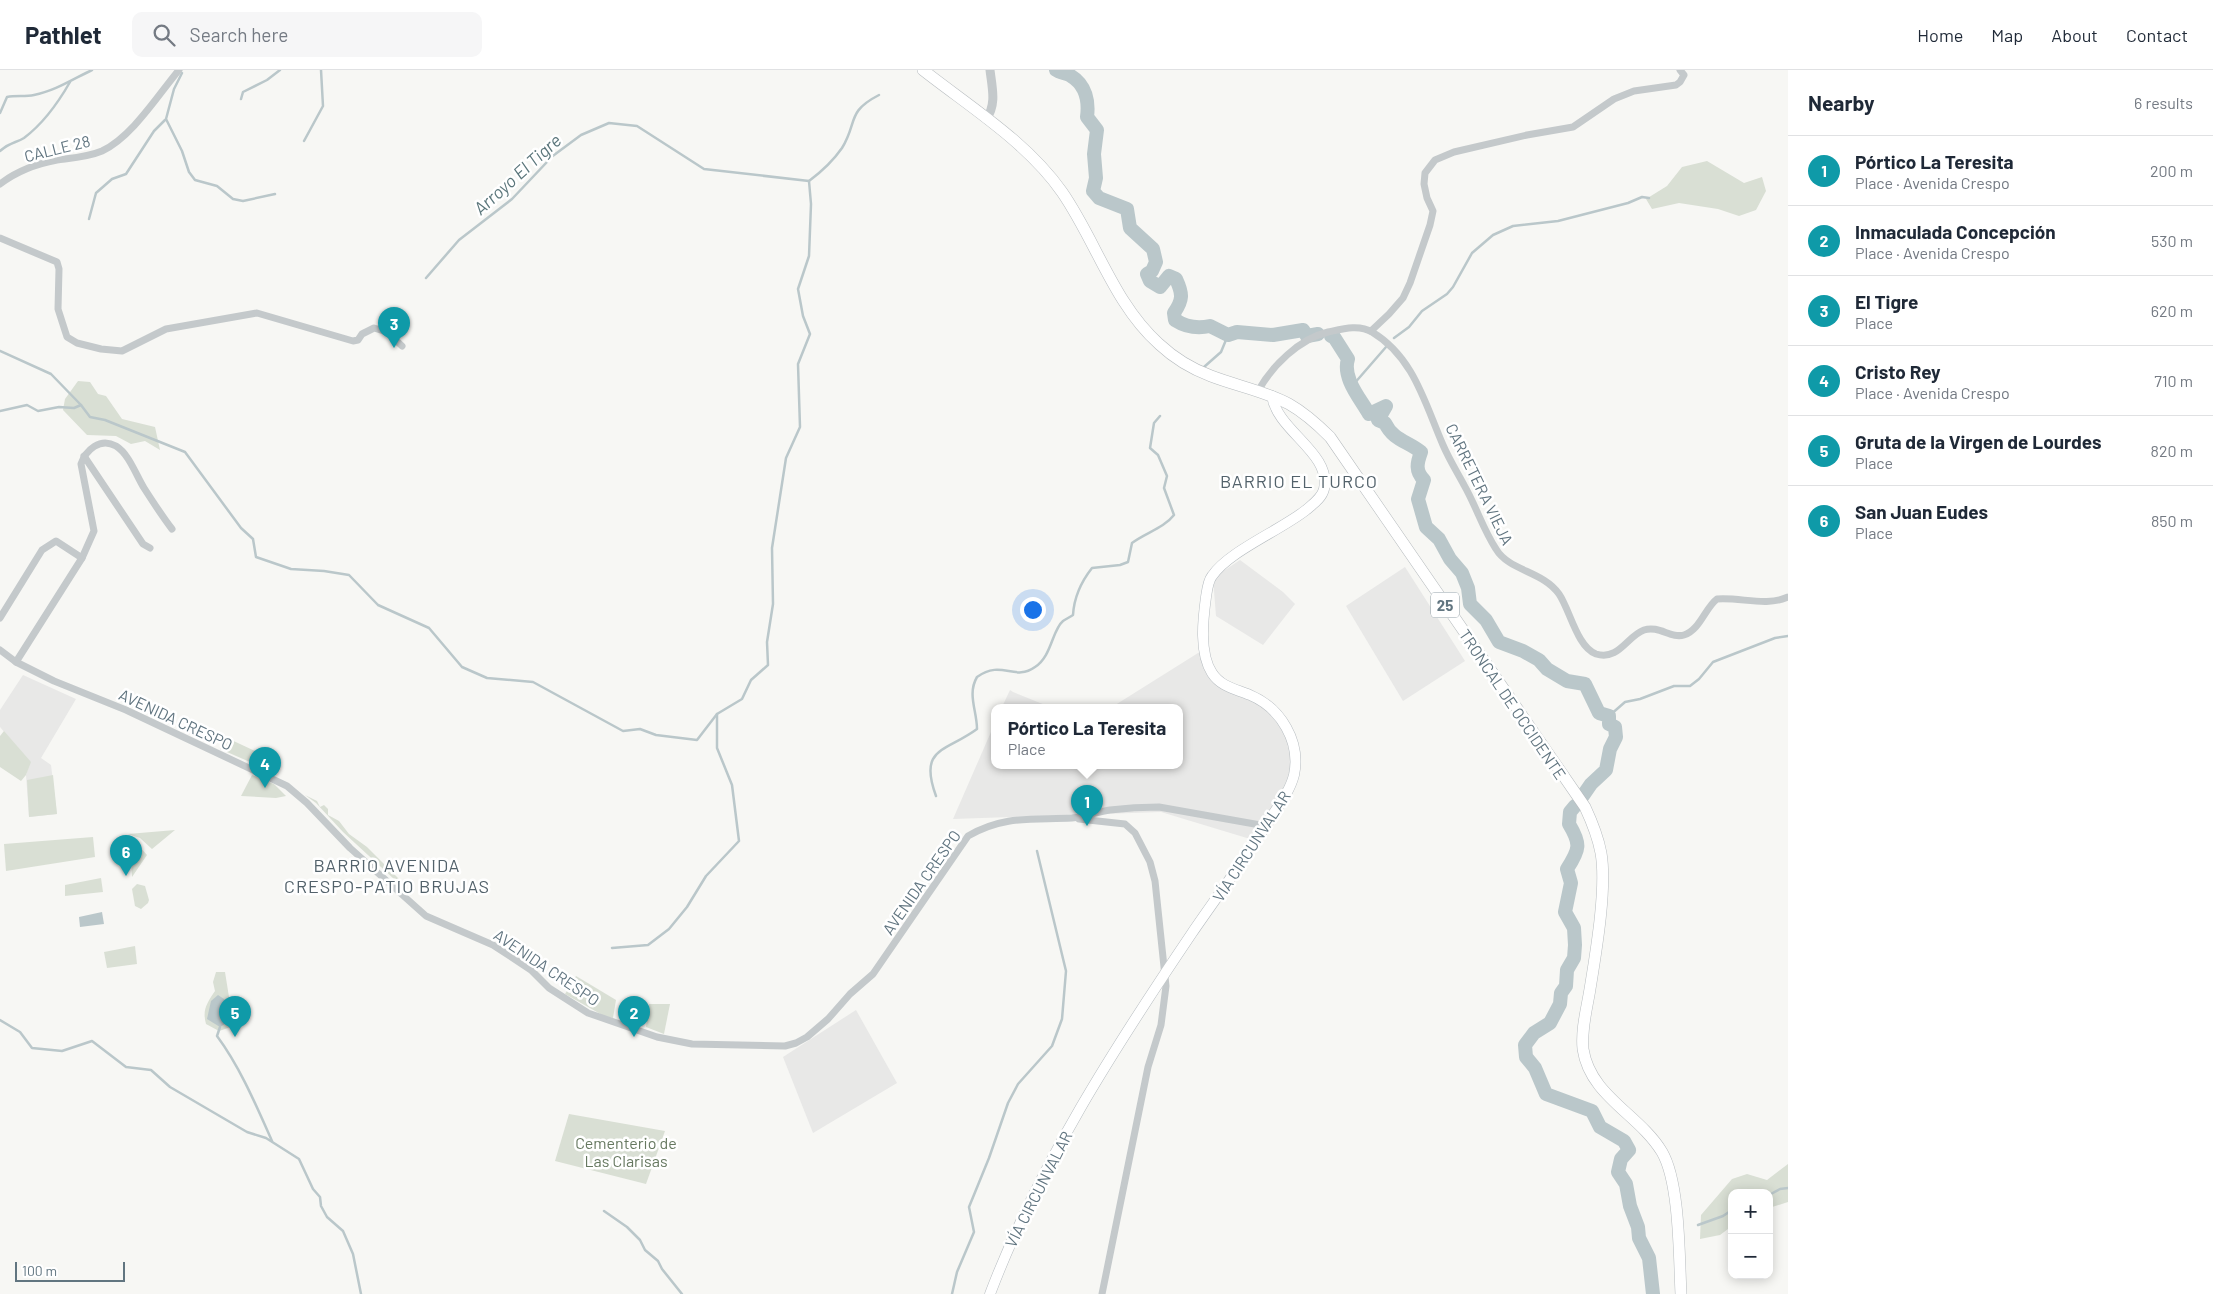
<!DOCTYPE html>
<html lang="en">
<head>
<meta charset="utf-8">
<style>
	body { margin:0; font-family:Barlow,sans-serif; background:#f6f6f7; color:#1f2937 }
	.controls { position:absolute; right:15px; bottom:15px; display:grid; overflow:hidden; border-radius:10px; box-shadow:0 2px 12px #0003 }
	.controls button { width:45px; height:45px; display:grid; place-items:center; padding:0; border:0; border-bottom:1px solid #e0e1e3; background:#fff; color:#1f2937; font:25px sans-serif }
	.scale { position:absolute; left:15px; bottom:12px; width:110px; box-sizing:border-box; padding-left:5px; border:2px solid #617580; border-top:0; font-size:14px; line-height:18px; white-space:nowrap; color:#617580; -webkit-text-stroke:4px #fff; paint-order:stroke }
	.you { position:absolute; left:1032px; top:539px; width:18px; height:18px; margin:-12px; border:4px solid #fff; border-radius:50%; background:#1a73e8; box-shadow:0 0 0 8px #1a73e833 }
	.badge { display:grid; place-items:center; width:32px; height:32px; border-radius:50%; background:#b45309; color:#fff; font-size:16px; font-weight:700 }
	.pin { position:absolute; translate:-50% -41px; filter:drop-shadow(0 1px 2px #0008) }
	.pin::after { content:''; position:absolute; top:26px; width:18px; height:15px; background:inherit; clip-path:polygon(0 0,100% 0,50% 100%) }
	.popup { position:absolute; left:991px; top:634px; width:192px; height:65px; box-sizing:border-box; display:grid; place-content:center; border-radius:10px; background:#fff; filter:drop-shadow(0 1px 4px #0005); font-size:16px; white-space:nowrap; color:#747a83 }
	.popup b { font-size:19px; color:#1f2937 }
	.popup::after { content:''; position:absolute; left:50%; top:100%; margin-left:-10px; border:10px solid transparent; border-top-color:#fff }
	.list { margin:0; padding:0; list-style:none }
	h2 { display:flex; justify-content:space-between; align-items:center; height:65px; margin:0; padding:0 20px; font-size:21px }
	h2 small { font-size:16px; font-weight:400; color:#747a83 }
	.list li { display:grid; grid-template-columns:32px 1fr auto; gap:15px; align-items:center; box-sizing:border-box; height:70px; padding:0 20px; border-top:1px solid #e0e1e3 }
	.list b { display:block; font-size:19px; white-space:nowrap }
	.list p { margin:0; font-size:16px; white-space:nowrap; color:#747a83 }
	.list em { font-size:16px; font-style:normal; color:#747a83 }
	.icon { flex:none; width:28px; height:28px; fill:none; stroke:currentColor; stroke-width:2; stroke-linecap:round; stroke-linejoin:round }
	.map { position:relative; flex:none; width:1788px; height:1224px; overflow:hidden }
	header { display:flex; align-items:center; gap:30px; box-sizing:border-box; height:70px; padding:0 25px; background:#fff; border-bottom:1px solid #e0e1e3 }
	header strong { font-size:24px }
	nav { display:flex; gap:28px; margin-inline-start:auto; font-size:18px }
	.search { width:350px; height:45px; background:#f6f6f7; display:flex; align-items:center; gap:12px; box-sizing:border-box; padding:0 18px; border-radius:10px; color:#747a83; font-size:19px }
	main { display:flex }
	aside { flex:1; background:#fff }
	.map>svg:first-child { display:block }
	.built { fill:#e8e8e7 }
	.green { fill:#d9dfd4 }
	.water { fill:#bac7ca }
	.lines { fill:none; stroke-linecap:round; stroke-linejoin:round }
	.stream { stroke:#bac7ca; stroke-width:2.5 }
	.river { stroke:#bac7ca; stroke-width:14 }
	.secondary-casing { stroke:#b6bcc0; stroke-width:11 }
	.primary-casing { stroke:#b7bcbf; stroke-width:12 }
	.minor { stroke:#c4c9cb; stroke-width:7 }
	.tertiary { stroke:#c4c9cb; stroke-width:9 }
	.secondary { stroke:#fff; stroke-width:10 }
	.primary { stroke:#fff; stroke-width:11 }
	.labels { text-anchor:middle; dominant-baseline:central; stroke-width:5; stroke-linejoin:round; paint-order:stroke }
	.shield { fill:#fff; stroke:#909ea6; stroke-width:1 }
	.shield-label { font-size:15px; font-weight:bold; fill:#617580 }
	.street-label { font-size:16px; fill:#617580; stroke:#fff }
	.park-label { font-size:16px; fill:#667860; stroke:#fff }
	.water-label { font-size:18px; font-style:italic; fill:#5b767b; stroke:#fff }
	.neighbourhood-label { font-size:18px; letter-spacing:1px; fill:#53626b; stroke:#fff }
</style>
</head>
<body>
<header>
<strong>Pathlet</strong>
<div class="search"><svg class="icon" aria-label="search" viewBox="0 0 24 24"><circle cx="10" cy="10" r="6"/><path d="M15 15l6 6"/></svg>Search here</div>
<nav><a>Home</a><a>Map</a><a>About</a><a>Contact</a></nav>
</header>
<main>
<div class="map">
<svg width="1788" height="1224" viewBox="0 0 1788 1224">
	<rect width="100%" height="100%" fill="#f7f7f4"/>
	<g class="built">
		<polygon points="1240,490 1283,522 1295,534 1263,575 1216,546 1213,508"/>
		<polygon points="1405,497 1465,591 1403,631 1346,536"/>
		<polygon points="1206,578 1207,601 1260,628 1284,650 1294,683 1292,707 1260,772 1161,742 953,749 994,655 994,695 1180,695 1180,637 1112,637"/>
		<polygon points="23,605 76,629 41,688 51,695 57,744 29,747 26,705 30,692 0,657 0,640"/>
		<polygon points="1010,620 1013,622 1050,637 1002,637"/>
		<polygon points="856,940 897,1013 813,1063 783,987"/>
	</g>
	<g class="green">
		<polygon points="1707,91 1744,113 1762,107 1766,121 1756,140 1739,146 1718,139 1679,133 1652,139 1646,129 1667,116 1682,97"/>
		<polygon points="78,311 90,312 98,324 106,326 122,349 155,357 160,380 145,371 131,374 116,366 87,365 63,340 65,329"/>
		<polygon points="4,661 31,692 26,705 21,711 0,697 0,666"/>
		<polygon points="225,667 255,681 250,692 220,679"/>
		<polygon points="53,705 57,744 29,747 27,710"/>
		<polygon points="252,705 274,714 286,726 276,728 241,726"/>
		<polygon points="305,725 317,731 320,737 324,735 328,739 328,745 339,751 349,764 367,777 399,809 394,809 343,762 316,733"/>
		<polygon points="175,760 152,779 140,768 128,764"/>
		<polygon points="93,767 95,787 6,801 4,774"/>
		<polygon points="130,773 139,776 147,785 132,807 131,791 133,786 124,780"/>
		<polygon points="101,808 103,822 65,826 65,815"/>
		<polygon points="137,814 145,816 149,830 148,833 141,839 135,836 132,819"/>
		<polygon points="135,876 137,894 107,898 104,882"/>
		<path d="M216,902h9l4,25 5,3 1,21 -4,6 -12,4 -13,-7c-4,-14 1,-21 9,-33l-2,-9z"/>
		<polygon points="576,906 616,930 613,948 604,946 565,924"/>
		<polygon points="649,934 670,934 664,964 646,957"/>
		<polygon points="569,1044 665,1061 646,1114 555,1091"/>
		<polygon points="1788,1094 1788,1132 1769,1138 1769,1123 1732,1123 1732,1156 1720,1165 1700,1169 1701,1145 1732,1109 1747,1104 1767,1110"/>
	</g>
	<g class="water">
		<polygon points="102,842 104,854 80,857 79,847"/>
		<polygon points="218,925 227,931 232,938 228,952 220,957 207,949 211,931"/>
	</g>
	<g class="lines">
		<g class="stream">
			<polyline points="182,3 174,19 166,49 182,81 189,102 195,110 217,116 233,129 243,131 275,124"/>
			<polyline points="241,29 243,22 267,10 280,0"/>
			<path d="M0,43l7,-16c9,-2 18,0 27,-2 21,-4 39,-16 58,-25"/>
			<polyline points="304,71 323,36 321,0"/>
			<path d="M0,81c10,-9 16,-8 24,-13 20,-15 34,-35 46,-56"/>
			<polyline points="550,88 581,65 609,53 637,56 704,99 809,111"/>
			<polyline points="89,149 96,123 112,109 126,104 154,61 165,50"/>
			<polyline points="426,208 459,170 512,129 547,92"/>
			<polyline points="1394,268 1409,257 1422,241 1447,224 1453,217 1472,183 1493,165 1513,156 1558,151 1628,133 1642,127 1649,128"/>
			<polyline points="0,281 51,304 81,335"/>
			<polyline points="1204,297 1221,282 1228,265"/>
			<polyline points="1353,315 1386,277"/>
			<path d="M0,341l27,-6 11,6 21,-4 15,1 7,-3 9,12 15,3 80,32 56,76 12,11 3,18 35,12 33,2 25,4 29,30 51,23 33,39 25,11 46,4 90,49 17,-2 16,6 41,5 20,-26 25,-15 9,-19 17,-15 -1,-23 6,-38 -1,-56 14,-90 14,-31 -2,-63 12,-30 -7,-18 -5,-27 11,-33 2,-52 -2,-23c12,-9 24,-20 33,-33 16,-26 4,-36 37,-53"/>
			<polyline points="1609,646 1625,632 1640,629 1674,616 1690,616 1699,609 1713,592 1775,568 1788,566"/>
			<path d="M936,726c-18,-49 10,-44 41,-67 0,-18 -10,-35 0,-52 25,-18 37,5 58,-10 17,-11 17,-37 28,-46 3,-2 7,-4 10,-6 1,-17 8,-33 19,-47l28,-3 8,-3 4,-19c13,-10 32,-15 42,-28l-10,-27 3,-12 -9,-21 -8,-7 4,-25 6,-7"/>
			<polyline points="612,878 648,875 669,859 687,837 706,806 739,771 732,715 717,678 717,644"/>
			<polyline points="0,950 20,962 32,978 62,981 92,971 126,997 151,1000 170,1017 247,1062 266,1068 299,1089 313,1119 320,1127 321,1136 327,1147 343,1161 353,1184 361,1224"/>
			<path d="M220,957l-3,9c23,31 39,69 55,105"/>
			<polyline points="1769,1125 1780,1119 1788,1118"/>
			<polyline points="604,1141 627,1157 640,1170 645,1180 658,1191 662,1199 682,1224"/>
			<polyline points="1698,1155 1723,1146 1732,1140"/>
			<polyline points="952,1224 957,1202 974,1162 969,1137 989,1088 1008,1033 1018,1014 1052,976 1062,949 1066,901 1037,781"/>
		</g>
		<g class="river">
			<path d="M1056,0c4,3 11,3 15,6 15,9 18,26 16,41l10,13 -3,24 2,24 -3,13 6,7 28,11 3,19 23,21 3,13 -4,9 -5,3 3,7 10,6 9,-11 7,3c7,15 7,21 -2,34l1,7c11,7 22,9 35,6l18,9 9,-3 36,3 30,-5 4,6 11,-2"/>
			<path d="M1331,266l3,1 14,22c-6,19 12,39 21,55l17,-8 -8,14 7,3c8,17 22,18 36,29 -4,11 -6,19 3,28l-6,19 8,28 13,12 11,20 12,14 6,15 2,16 16,16 13,22 24,9 16,9 8,9 20,12 18,3 14,29 10,3v8l6,3 1,10 -6,12 -4,21 -15,14 -9,13"/>
			<path d="M1575,736l-5,6 -1,12c12,20 11,25 -2,45l4,14 -6,29 9,16 1,17 -1,13 -7,12 -1,16 -5,7 -1,11 -10,19 -16,10 -9,12 1,12 9,11 11,26 46,17 8,16 24,14 5,9 -8,9 -3,13 8,12 4,22 8,21 1,11 10,20 4,36"/>
		</g>
		<g class="secondary-casing">
			<path id="secondary" d="M990,1224c49,-129 125,-247 202,-361 26,-38 54,-75 78,-114 9,-14 20,-28 24,-44 7,-33 -13,-67 -44,-80 -14,-6 -29,-8 -38,-22 -13,-20 -9,-54 -6,-76 1,-7 2,-16 6,-21 17,-25 69,-46 94,-66 7,-6 16,-12 18,-21 8,-36 -47,-58 -52,-93"/>
		</g>
		<g class="primary-casing">
			<path id="primary" d="M923,0c47,37 104,72 139,122 34,49 52,112 97,152 15,14 33,25 52,32 26,10 54,15 78,28 16,9 29,21 41,33l255,370c7,15 13,30 16,46 6,35 -5,99 -11,136 -3,19 -9,40 -7,60 7,47 56,65 79,103 18,31 17,105 19,142"/>
		</g>
		<g class="minor">
			<path d="M0,114c17,-13 35,-20 57,-24 15,-2 31,-3 45,-9 30,-14 56,-56 77,-81"/>
			<polyline points="0,168 57,192 59,199 58,239 67,267 77,273 101,279 122,281 166,259 257,243 353,271 358,270 362,264 374,258 387,262 402,276"/>
			<polyline points="1371,261 1389,244 1403,228 1410,213 1430,155 1433,141 1427,128 1424,114 1425,103 1435,90 1454,82 1527,65 1573,57 1614,29 1634,21 1676,15 1680,12 1684,5 1680,0"/>
			<path d="M1258,321c14,-25 41,-52 70,-59 14,-3 31,-8 44,0 42,25 53,72 71,113 6,14 14,27 21,40 12,21 19,44 32,64 13,22 47,22 63,45 11,16 18,53 37,60 23,7 31,-18 48,-24 15,-5 27,9 40,5 16,-5 21,-27 33,-36 24,-2 49,8 71,-2"/>
			<polyline points="84,386 143,474 150,478"/>
			<polyline points="0,548 42,480 56,471 82,488"/>
			<path d="M0,580l16,12 38,19 72,29 161,76 20,17 43,45 76,68 67,29 38,25 18,18 39,25 69,24 35,7 93,2 11,-3 11,-6 21,-18 22,-25 23,-20 95,-138c36,-21 65,-16 104,-18 13,-1 25,-6 38,-8 16,-2 33,-3 49,-3l107,19"/>
			<path d="M16,592l66,-104 12,-27 -13,-67c5,-14 19,-27 35,-18 13,8 20,29 28,42 9,14 18,28 28,41"/>
			<polyline points="1079,749 1125,754 1135,763 1150,792 1155,811 1166,916 1161,955 1148,997 1102,1224"/>
		</g>
		<path class="tertiary" d="M986,49c11,-14 6,-32 4,-49"/>
		<use href="#secondary" class="secondary"/>
		<use href="#primary" class="primary"/>
	</g>
	<g class="labels">
		<rect class="shield" x="1431" y="522.5" width="28" height="25" rx="4"/>
		<g class="shield-label">
			<text x="1445" y="535">25</text>
		</g>
		<g class="street-label">
			<text transform="translate(57 78) rotate(-14)">CALLE 28</text>
			<text transform="translate(1480 414) rotate(64)">CARRETERA VIEJA</text>
			<text transform="translate(1513 634) rotate(56)">TRONCAL DE OCCIDENTE</text>
			<text transform="translate(176 649) rotate(25)">AVENIDA CRESPO</text>
			<text transform="translate(1251 776) rotate(-57)">VÍA CIRCUNVALAR</text>
			<text transform="translate(921 812) rotate(-55)">AVENIDA CRESPO</text>
			<text transform="translate(547 897) rotate(34)">AVENIDA CRESPO</text>
			<text transform="translate(1038 1119) rotate(-63)">VÍA CIRCUNVALAR</text>
		</g>
		<g class="park-label">
			<text x="626" y="1072">Cementerio de<tspan x="626" dy="18">Las Clarisas</tspan></text>
		</g>
		<g class="water-label">
			<text transform="translate(517 104) rotate(-42)">Arroyo El Tigre</text>
		</g>
		<g class="neighbourhood-label">
			<text x="1299" y="411">BARRIO EL TURCO</text>
			<text x="387" y="795">BARRIO AVENIDA<tspan x="387" dy="21">CRESPO-PATIO BRUJAS</tspan></text>
		</g>
	</g>
</svg>
<div class="controls">
<button>+</button>
<button>−</button>
</div>
<div class="scale">100 m</div>
<div class="you"></div>
<div class="pin badge" style="left:1087px;top:756px;background:#0f9aa8">1</div>
<div class="popup"><b>Pórtico La Teresita</b>Place</div>
<div class="pin badge" style="left:634px;top:967px;background:#0f9aa8">2</div>
<div class="pin badge" style="left:394px;top:278px;background:#0f9aa8">3</div>
<div class="pin badge" style="left:265px;top:718px;background:#0f9aa8">4</div>
<div class="pin badge" style="left:235px;top:967px;background:#0f9aa8">5</div>
<div class="pin badge" style="left:126px;top:806px;background:#0f9aa8">6</div>
</div>
<aside>
<h2>Nearby<small>6 results</small></h2>
<ul class="list">
<li><span class="badge" style="background:#0f9aa8">1</span><div><b>Pórtico La Teresita</b><p>Place · Avenida Crespo</p></div><em>200 m</em></li>
<li><span class="badge" style="background:#0f9aa8">2</span><div><b>Inmaculada Concepción</b><p>Place · Avenida Crespo</p></div><em>530 m</em></li>
<li><span class="badge" style="background:#0f9aa8">3</span><div><b>El Tigre</b><p>Place</p></div><em>620 m</em></li>
<li><span class="badge" style="background:#0f9aa8">4</span><div><b>Cristo Rey</b><p>Place · Avenida Crespo</p></div><em>710 m</em></li>
<li><span class="badge" style="background:#0f9aa8">5</span><div><b>Gruta de la Virgen de Lourdes</b><p>Place</p></div><em>820 m</em></li>
<li><span class="badge" style="background:#0f9aa8">6</span><div><b>San Juan Eudes</b><p>Place</p></div><em>850 m</em></li>
</ul>
</aside>
</main>
</body>
</html>
